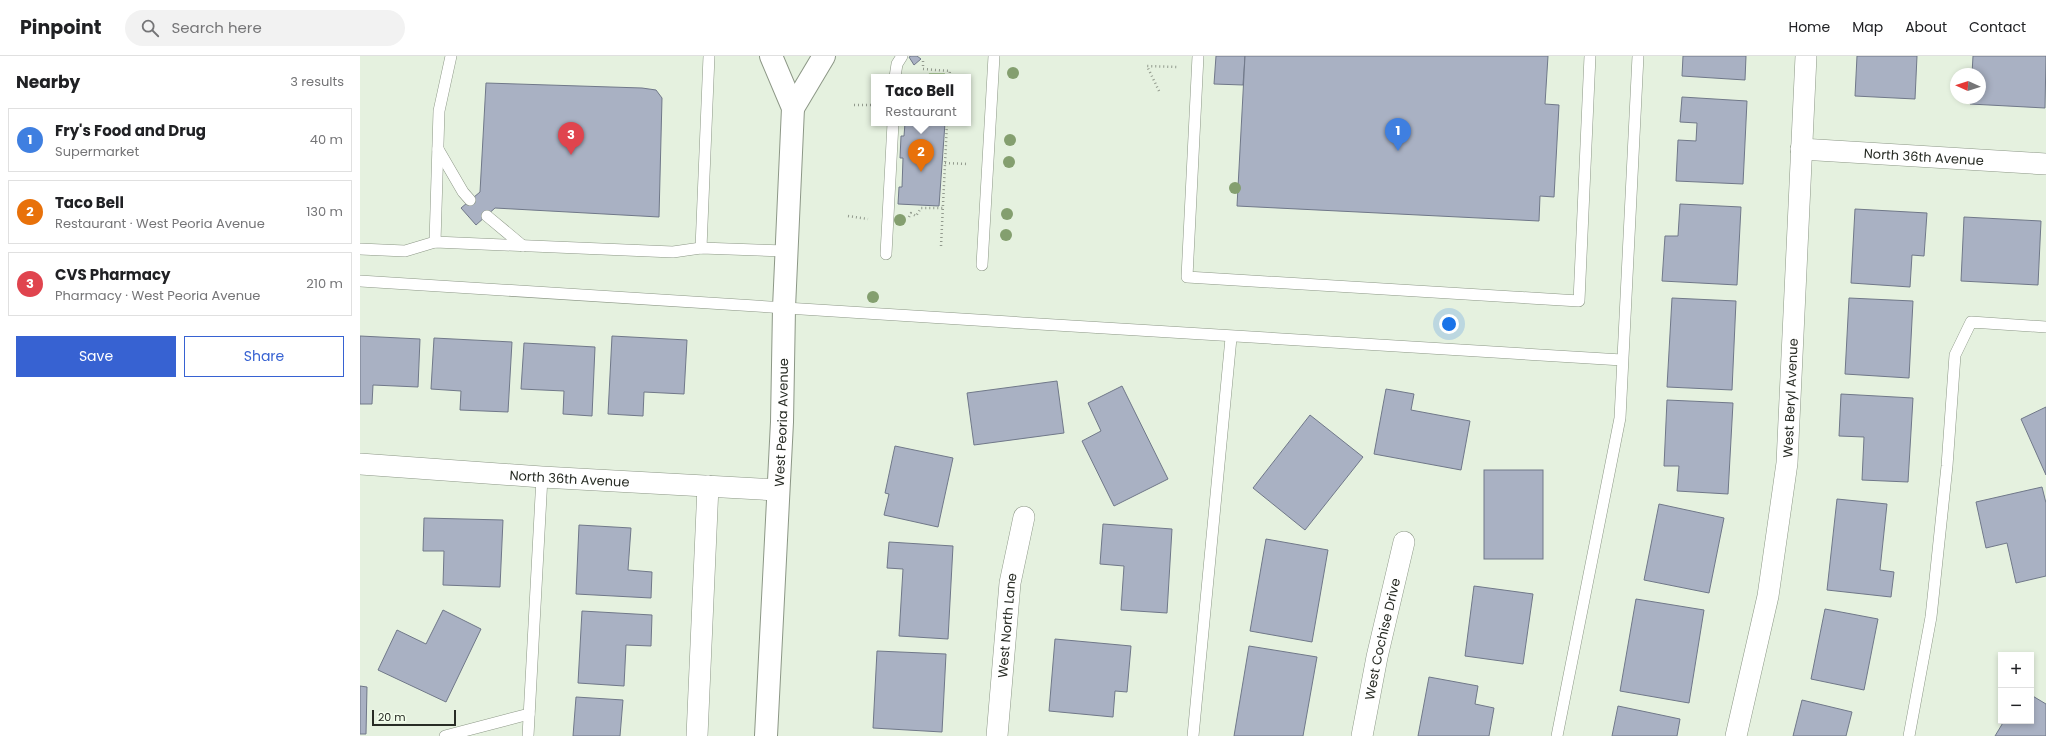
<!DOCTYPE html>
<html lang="en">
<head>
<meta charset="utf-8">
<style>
	body { margin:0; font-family:Poppins,sans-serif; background:#f2f2f2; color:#202124 }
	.controls { position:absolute; right:12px; bottom:12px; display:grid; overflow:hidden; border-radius:0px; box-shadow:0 2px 6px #0003 }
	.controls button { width:36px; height:36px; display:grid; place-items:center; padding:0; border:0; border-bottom:1px solid #e0e0e0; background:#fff; color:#202124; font:20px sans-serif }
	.compass { position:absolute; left:1590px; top:12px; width:36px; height:36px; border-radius:50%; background:#fff; box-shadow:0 2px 6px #0003; rotate:273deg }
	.scale { position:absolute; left:12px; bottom:10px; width:84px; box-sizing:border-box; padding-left:4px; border:2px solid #282c25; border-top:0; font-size:11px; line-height:14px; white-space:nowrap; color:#282c25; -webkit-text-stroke:3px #f3feec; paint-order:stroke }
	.you { position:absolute; left:1089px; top:268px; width:14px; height:14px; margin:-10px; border:3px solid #fff; border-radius:50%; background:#1a73e8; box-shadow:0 0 0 6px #1a73e833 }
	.badge { display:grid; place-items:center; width:26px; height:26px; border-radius:50%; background:#3762d2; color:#fff; font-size:13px; font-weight:700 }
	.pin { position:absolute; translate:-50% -33px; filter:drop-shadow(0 1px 2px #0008) }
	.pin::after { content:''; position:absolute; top:21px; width:14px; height:12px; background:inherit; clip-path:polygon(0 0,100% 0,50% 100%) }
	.popup { position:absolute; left:511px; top:18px; width:100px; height:52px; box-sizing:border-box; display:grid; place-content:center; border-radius:0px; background:#fff; filter:drop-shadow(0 1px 3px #0005); font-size:13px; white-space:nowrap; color:#757577 }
	.popup b { font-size:15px; color:#202124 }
	.popup::after { content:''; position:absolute; left:50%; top:100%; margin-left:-8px; border:8px solid transparent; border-top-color:#fff }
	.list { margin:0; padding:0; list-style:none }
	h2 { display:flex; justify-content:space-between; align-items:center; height:52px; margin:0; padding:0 16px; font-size:17px }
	h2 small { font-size:13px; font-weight:400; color:#757577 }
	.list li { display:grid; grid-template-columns:26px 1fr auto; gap:12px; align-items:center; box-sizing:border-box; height:64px; margin:0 8px 8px; padding:0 8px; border:1px solid #e0e0e0; border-radius:0px }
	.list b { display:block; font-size:15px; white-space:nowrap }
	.list p { margin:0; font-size:13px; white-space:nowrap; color:#757577 }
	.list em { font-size:13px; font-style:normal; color:#757577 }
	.actions { display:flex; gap:8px; padding:12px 16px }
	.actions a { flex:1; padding:9px 0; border:1px solid #3762d2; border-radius:0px; text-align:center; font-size:14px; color:#3762d2 }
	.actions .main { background:#3762d2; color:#fff }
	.icon { flex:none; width:22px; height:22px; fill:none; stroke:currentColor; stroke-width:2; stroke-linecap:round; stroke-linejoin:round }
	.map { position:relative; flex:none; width:1686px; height:680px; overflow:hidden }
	header { display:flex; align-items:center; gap:24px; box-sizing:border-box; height:56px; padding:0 20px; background:#fff; border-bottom:1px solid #e0e0e0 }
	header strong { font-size:19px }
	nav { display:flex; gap:22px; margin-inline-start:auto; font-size:14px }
	.search { width:280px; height:36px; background:#f2f2f2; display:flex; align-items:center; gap:10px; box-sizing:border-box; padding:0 14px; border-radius:22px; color:#757577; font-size:15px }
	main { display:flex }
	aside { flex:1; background:#fff }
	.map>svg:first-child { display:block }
	.green { fill:#a9c797 }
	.building { fill:#a9b1c3; stroke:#707889 }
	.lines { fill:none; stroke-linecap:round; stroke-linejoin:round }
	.service-casing { stroke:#8c9786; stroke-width:12 }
	.minor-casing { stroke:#8c9786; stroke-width:22 }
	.secondary-casing { stroke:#8c9786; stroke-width:24 }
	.path { stroke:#929a8d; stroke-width:2.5; stroke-dasharray:1 3; stroke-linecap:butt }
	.service { stroke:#fff; stroke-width:11 }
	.minor { stroke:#fff; stroke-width:21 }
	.secondary { stroke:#fff; stroke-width:22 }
	.tree { fill:#849f6f }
	.labels { text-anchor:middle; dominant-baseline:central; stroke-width:3; stroke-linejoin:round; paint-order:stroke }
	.street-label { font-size:13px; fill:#282c25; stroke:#f3feec }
</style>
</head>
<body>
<header>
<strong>Pinpoint</strong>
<div class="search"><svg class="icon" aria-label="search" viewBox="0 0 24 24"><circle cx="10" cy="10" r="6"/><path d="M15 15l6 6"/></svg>Search here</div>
<nav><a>Home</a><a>Map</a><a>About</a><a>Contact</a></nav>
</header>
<main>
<aside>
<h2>Nearby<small>3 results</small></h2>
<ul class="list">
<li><span class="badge" style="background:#3f7fe0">1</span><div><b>Fry's Food and Drug</b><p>Supermarket</p></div><em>40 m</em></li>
<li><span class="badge" style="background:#e8710a">2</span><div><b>Taco Bell</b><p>Restaurant · West Peoria Avenue</p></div><em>130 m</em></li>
<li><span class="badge" style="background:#e0444e">3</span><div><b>CVS Pharmacy</b><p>Pharmacy · West Peoria Avenue</p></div><em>210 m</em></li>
</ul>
<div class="actions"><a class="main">Save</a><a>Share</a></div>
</aside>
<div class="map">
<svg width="1686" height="680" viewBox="0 0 1686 680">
	<rect width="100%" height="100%" fill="#e5f1df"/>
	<polygon class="green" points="569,17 585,17 584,21 568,21"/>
	<g class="building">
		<polygon points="551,0 557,0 561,3 554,9 549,1"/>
		<polygon points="856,0 885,0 883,29 854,28"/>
		<polygon points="885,0 1188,0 1185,48 1199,49 1194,141 1180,140 1179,165 877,150"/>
		<polygon points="1323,0 1386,0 1385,24 1322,20"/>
		<polygon points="1497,0 1557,0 1555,43 1495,40"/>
		<polygon points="1613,0 1686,0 1685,52 1610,48 1610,42 1620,42 1620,18 1612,18"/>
		<polygon points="126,27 282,32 296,34 302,42 299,161 135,152 116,169 101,152 120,136"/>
		<polygon points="1322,41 1387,45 1383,128 1316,125 1318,84 1336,85 1337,67 1320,66"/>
		<polygon points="545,67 585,67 579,150 538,148 539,131 542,131 543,102 540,102 541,80 544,80"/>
		<polygon points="1320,148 1381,151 1377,229 1302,225 1305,180 1318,180"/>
		<polygon points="1495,153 1567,157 1564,200 1552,199 1550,231 1491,227"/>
		<polygon points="1604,161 1681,165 1678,229 1601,225"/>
		<polygon points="1312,242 1376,245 1372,334 1307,331"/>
		<polygon points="1489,242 1553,245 1549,322 1485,318"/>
		<polygon points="0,280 60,283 58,331 13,329 12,348 0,348"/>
		<polygon points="252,280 327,284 324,338 284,336 283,360 248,358"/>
		<polygon points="74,282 152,286 148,356 100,354 101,335 71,333"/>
		<polygon points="164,287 235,291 232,360 203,358 204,335 161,333"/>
		<polygon points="697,325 704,377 614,389 607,337"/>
		<polygon points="762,330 808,423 754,450 722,385 741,375 728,347"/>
		<polygon points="1026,333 1054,338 1051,354 1110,365 1101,414 1014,398"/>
		<polygon points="1481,338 1553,342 1548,426 1502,424 1504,381 1479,380"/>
		<polygon points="1307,344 1373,347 1368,438 1317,435 1319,410 1304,410"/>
		<polygon points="1686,351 1686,419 1661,363"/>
		<polygon points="950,359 1003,401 945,474 893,432"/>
		<polygon points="535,390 593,402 578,471 524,459 529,438 525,437"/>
		<rect x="1124" y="414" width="59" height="89"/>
		<polygon points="1682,431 1686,447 1686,520 1656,527 1647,487 1626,492 1616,446"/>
		<polygon points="1477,443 1527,448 1520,514 1534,516 1531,541 1467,534"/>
		<polygon points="1299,448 1364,462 1349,537 1284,524"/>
		<polygon points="64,462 143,464 140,531 83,529 84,495 63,495"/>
		<polygon points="743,468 812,473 807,557 761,554 764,510 740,508"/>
		<polygon points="219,469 271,472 268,514 292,516 291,542 216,538"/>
		<polygon points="906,483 968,494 952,586 890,575"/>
		<polygon points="529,486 593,490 588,583 539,580 543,513 527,512"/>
		<polygon points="1114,530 1173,538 1163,608 1105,600"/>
		<polygon points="1276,543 1344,554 1329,647 1260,635"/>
		<polygon points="1465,553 1518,563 1504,634 1451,623"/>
		<polygon points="83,554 121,573 86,646 18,614 37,574 66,588"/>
		<polygon points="222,555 292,559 291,590 266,589 264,630 218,627"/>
		<polygon points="695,583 771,590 767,636 755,635 753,661 689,655"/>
		<polygon points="889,590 957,601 943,680 874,680"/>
		<polygon points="517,595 586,598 582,676 513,672"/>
		<polygon points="1069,621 1118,630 1115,648 1134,652 1129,680 1058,680"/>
		<polygon points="0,630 7,631 6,678 0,678"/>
		<polygon points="1671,639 1686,648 1686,680 1635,680 1644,665 1671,665"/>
		<polygon points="216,641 263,644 260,680 213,680"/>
		<polygon points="1442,644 1492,656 1486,680 1433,680"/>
		<polygon points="1258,650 1320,663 1317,680 1252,680"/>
	</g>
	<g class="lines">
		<g class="service-casing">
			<g id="service">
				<polyline points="838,0 827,221 1219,245 1230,0"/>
				<polyline points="535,21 537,8 542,0"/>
				<polyline points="78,93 103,136 110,144"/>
				<polyline points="127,160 163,190"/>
				<polyline points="75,186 79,55 91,0"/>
				<polyline points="341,192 349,0"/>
				<polyline points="0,193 45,195 75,186 313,196 341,192 426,195"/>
				<polyline points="526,198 533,67"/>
				<polyline points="622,209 634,0"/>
				<path d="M0,225c421,25 841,55 1262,79"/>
				<polyline points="85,680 169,658"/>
				<polyline points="168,680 182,421"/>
				<polyline points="833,680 871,282"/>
				<polyline points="1197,680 1260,362 1278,0"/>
				<polyline points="1549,680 1571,561 1587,410 1595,299 1611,266 1686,271"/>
			</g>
		</g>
		<g class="minor-casing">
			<g id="minor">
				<path id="s1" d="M1441,93l245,15"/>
				<path id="s2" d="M0,408l182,13 236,13"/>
				<polyline points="337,680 348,430"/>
				<path id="s3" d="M637,680l13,-153 14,-66"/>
				<path id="s4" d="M1002,680l15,-79 27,-115"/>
				<path id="s5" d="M1376,680l32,-140 19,-133 19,-407"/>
			</g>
		</g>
		<g class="secondary-casing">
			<g id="secondary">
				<polyline points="433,52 464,0"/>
				<path id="s6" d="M406,680l16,-314 2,-114 9,-200 -22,-52"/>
			</g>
		</g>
		<g class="path">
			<polyline points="563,5 563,13 590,15 589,21"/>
			<polyline points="799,35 787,10 817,11"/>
			<polyline points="494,49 514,49"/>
			<polyline points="585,107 608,108"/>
			<polyline points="488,160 508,163"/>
			<polyline points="549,161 551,157 556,160 561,152 583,152"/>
			<polyline points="581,190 587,67"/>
		</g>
		<use href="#service" class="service"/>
		<use href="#minor" class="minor"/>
		<use href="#secondary" class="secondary"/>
	</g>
	<g class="tree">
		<circle cx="653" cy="17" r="6"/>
		<circle cx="650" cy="84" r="6"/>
		<circle cx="649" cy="106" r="6"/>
		<circle cx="875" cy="132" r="6"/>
		<circle cx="647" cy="158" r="6"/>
		<circle cx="540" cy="164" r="6"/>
		<circle cx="646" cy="179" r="6"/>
		<circle cx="513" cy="241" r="6"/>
	</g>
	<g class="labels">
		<g class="street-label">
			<text stroke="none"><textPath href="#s1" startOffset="123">North 36th Avenue</textPath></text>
			<text stroke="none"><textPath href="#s5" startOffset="343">West Beryl Avenue</textPath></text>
			<text stroke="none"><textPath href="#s6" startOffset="314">West Peoria Avenue</textPath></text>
			<text stroke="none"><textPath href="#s2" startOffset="210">North 36th Avenue</textPath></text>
			<text stroke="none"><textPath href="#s3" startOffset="111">West North Lane</textPath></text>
			<text stroke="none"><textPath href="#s4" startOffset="99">West Cochise Drive</textPath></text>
		</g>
	</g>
</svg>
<div class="controls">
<button>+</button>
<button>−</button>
</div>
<svg class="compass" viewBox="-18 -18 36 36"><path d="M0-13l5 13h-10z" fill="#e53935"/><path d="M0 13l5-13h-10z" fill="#757577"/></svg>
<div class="scale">20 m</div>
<div class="you"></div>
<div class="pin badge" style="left:1038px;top:95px;background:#3f7fe0">1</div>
<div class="pin badge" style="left:561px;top:116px;background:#e8710a">2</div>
<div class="popup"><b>Taco Bell</b>Restaurant</div>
<div class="pin badge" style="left:211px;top:99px;background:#e0444e">3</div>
</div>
</main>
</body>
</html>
